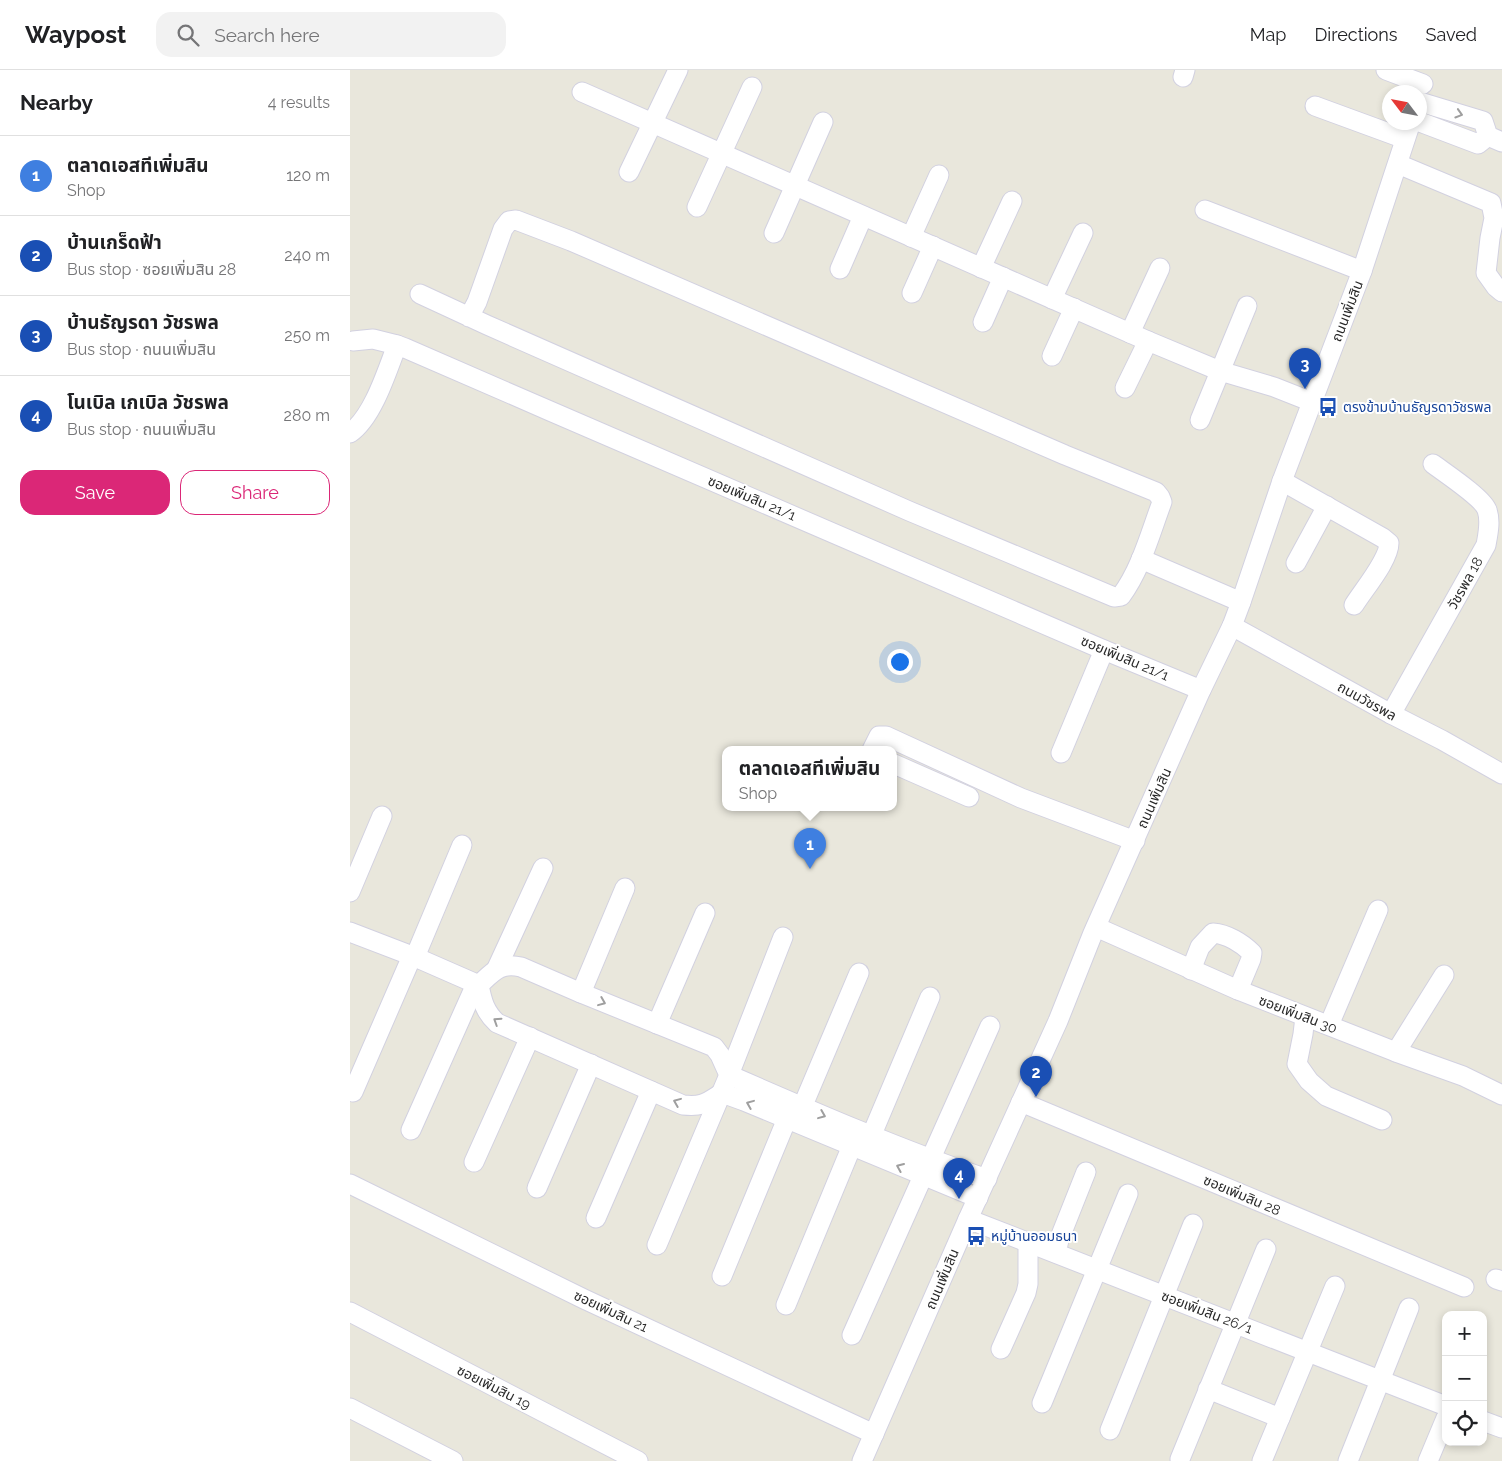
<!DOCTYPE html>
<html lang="en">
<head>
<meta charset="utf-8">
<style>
	body { margin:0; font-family:Raleway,"Noto Sans Thai",sans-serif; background:#f2f2f2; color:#202124 }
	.controls { position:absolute; right:15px; bottom:15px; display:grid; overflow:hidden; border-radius:10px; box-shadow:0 2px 8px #0003 }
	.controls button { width:45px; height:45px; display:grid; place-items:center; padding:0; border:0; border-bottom:1px solid #e0e0e0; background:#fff; color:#202124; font:25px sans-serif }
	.compass { position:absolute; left:1032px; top:15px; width:45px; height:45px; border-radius:50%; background:#fff; box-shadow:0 2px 8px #0003; rotate:302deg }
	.you { position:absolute; left:549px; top:591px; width:18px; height:18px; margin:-12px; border:4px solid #fff; border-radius:50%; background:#1a73e8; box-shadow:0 0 0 8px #1a73e833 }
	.badge { display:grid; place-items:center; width:32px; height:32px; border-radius:50%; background:#db2777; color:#fff; font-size:16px; font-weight:700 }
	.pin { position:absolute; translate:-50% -41px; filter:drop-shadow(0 1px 2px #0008) }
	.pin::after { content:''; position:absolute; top:26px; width:18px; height:15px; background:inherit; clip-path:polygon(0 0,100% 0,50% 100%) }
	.popup { position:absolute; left:372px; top:676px; width:175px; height:65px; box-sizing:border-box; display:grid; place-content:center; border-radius:10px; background:#fff; filter:drop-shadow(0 1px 4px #0005); font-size:16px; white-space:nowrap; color:#757577 }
	.popup b { font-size:19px; color:#202124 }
	.popup::after { content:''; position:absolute; left:50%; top:100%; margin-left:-10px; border:10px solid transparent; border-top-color:#fff }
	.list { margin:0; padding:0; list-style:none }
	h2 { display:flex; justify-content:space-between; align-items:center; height:65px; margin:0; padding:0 20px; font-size:21px }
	h2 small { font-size:16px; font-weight:400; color:#757577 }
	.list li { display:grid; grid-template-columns:32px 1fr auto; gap:15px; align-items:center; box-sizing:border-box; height:80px; padding:0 20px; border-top:1px solid #e0e0e0 }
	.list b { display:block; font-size:19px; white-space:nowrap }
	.list p { margin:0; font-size:16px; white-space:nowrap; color:#757577 }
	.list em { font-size:16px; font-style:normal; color:#757577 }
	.actions { display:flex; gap:10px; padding:15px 20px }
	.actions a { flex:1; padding:11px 0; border:1px solid #db2777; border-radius:15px; text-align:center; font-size:18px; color:#db2777 }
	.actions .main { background:#db2777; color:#fff }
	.icon { flex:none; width:28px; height:28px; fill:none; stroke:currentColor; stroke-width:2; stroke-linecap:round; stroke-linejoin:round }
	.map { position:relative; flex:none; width:1152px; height:1391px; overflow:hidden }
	header { display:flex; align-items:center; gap:30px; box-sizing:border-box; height:70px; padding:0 25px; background:#fff; border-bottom:1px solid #e0e0e0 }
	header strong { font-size:24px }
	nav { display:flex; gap:28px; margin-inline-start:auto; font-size:18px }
	.search { width:350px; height:45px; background:#f2f2f2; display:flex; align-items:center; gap:12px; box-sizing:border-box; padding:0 18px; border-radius:15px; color:#757577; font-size:19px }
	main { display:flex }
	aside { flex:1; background:#fff }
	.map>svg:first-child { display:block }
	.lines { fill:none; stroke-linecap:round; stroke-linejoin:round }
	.minor-casing { stroke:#d2d1e0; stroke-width:21 }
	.minor { stroke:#fff; stroke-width:19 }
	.oneway { stroke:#9f9f9f }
	.labels { text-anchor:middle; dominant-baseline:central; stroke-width:4; stroke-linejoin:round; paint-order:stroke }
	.street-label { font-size:14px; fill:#292929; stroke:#fff }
	.transit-label { font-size:14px; fill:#164399; stroke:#fff; text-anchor:start }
</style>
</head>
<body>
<header>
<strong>Waypost</strong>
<div class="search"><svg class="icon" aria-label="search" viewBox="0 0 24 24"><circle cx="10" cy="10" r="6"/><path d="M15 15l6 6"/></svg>Search here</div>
<nav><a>Map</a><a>Directions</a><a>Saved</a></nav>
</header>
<main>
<aside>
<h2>Nearby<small>4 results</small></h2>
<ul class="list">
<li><span class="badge" style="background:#3f7fe0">1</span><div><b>ตลาดเอสทีเพิ่มสิน</b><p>Shop</p></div><em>120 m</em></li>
<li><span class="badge" style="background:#1a4fb4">2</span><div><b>บ้านเกร็ดฟ้า</b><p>Bus stop · ซอยเพิ่มสิน 28</p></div><em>240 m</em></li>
<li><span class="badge" style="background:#1a4fb4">3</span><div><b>บ้านธัญรดา วัชรพล</b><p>Bus stop · ถนนเพิ่มสิน</p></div><em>250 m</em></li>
<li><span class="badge" style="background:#1a4fb4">4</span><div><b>โนเบิล เกเบิล วัชรพล</b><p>Bus stop · ถนนเพิ่มสิน</p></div><em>280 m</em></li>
</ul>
<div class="actions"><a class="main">Save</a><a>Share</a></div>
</aside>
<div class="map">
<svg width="1152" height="1391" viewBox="0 0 1152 1391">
	<rect width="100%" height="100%" fill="#e9e7dc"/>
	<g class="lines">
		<g class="minor-casing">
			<g id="minor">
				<polyline points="1036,0 1073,14"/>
				<polyline points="833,7 835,0"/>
				<polyline points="232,22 798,271 870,301 924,317 962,332"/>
				<polyline points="1070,32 1133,51 1138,66 1152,72"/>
				<polyline points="965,36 1055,69"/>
				<polyline points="1070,52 1128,74 1138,66"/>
				<polyline points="1048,94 1141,133 1144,148 1140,168 1136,203 1146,217 1152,222"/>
				<polyline points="279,102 328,0"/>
				<polyline points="347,137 402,17"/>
				<polyline points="855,140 1012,201"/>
				<polyline points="424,163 473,52"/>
				<polyline points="561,167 589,105"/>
				<polyline points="631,198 662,131"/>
				<polyline points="490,199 513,146"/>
				<polyline points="562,223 583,176"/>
				<path d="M70,224l67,31 422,186 205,86 7,-1c20,-27 29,-62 41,-94l-2,-5 -4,-5 -91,-37 -494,-214 -55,-21 -7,1 -6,8 -26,73 -8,15"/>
				<polyline points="702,229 733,163"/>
				<polyline points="633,252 653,207"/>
				<polyline points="780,263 810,198"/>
				<polyline points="3,271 23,269 47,275"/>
				<polyline points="702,286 724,238"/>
				<polyline points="775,318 798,271"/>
				<polyline points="850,350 897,236"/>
				<path d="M0,363c23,-16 37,-62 47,-88l8,3 145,63 554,239 97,40"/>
				<path d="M932,411l101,57 6,5c0,17 -25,46 -35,62"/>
				<polyline points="791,489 891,532"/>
				<polyline points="946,493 977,436"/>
				<polyline points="882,556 1041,644 1092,670 1152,704"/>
				<path d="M1041,644l95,-169c2,-11 5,-24 1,-35 -4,-12 -42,-37 -54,-46"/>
				<polyline points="522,680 529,666 536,666 671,728 785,771"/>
				<polyline points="711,683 754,580"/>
				<polyline points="544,694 619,727"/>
				<polyline points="0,822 32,746"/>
				<polyline points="746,857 888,920 1046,982 1113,1006 1152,1025"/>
				<polyline points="0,862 65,887 129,915"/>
				<polyline points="65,887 112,775"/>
				<polyline points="147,898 193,798"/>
				<path d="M841,900l9,-23 13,-14c14,1 29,10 39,20l-1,6 -13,31"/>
				<polyline points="231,923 275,818"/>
				<polyline points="955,947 953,964 947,994 959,1011 976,1026 1032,1050"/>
				<polyline points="307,954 355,843"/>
				<polyline points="979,955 1028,840"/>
				<polyline points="1046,982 1094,905"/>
				<polyline points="3,1022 62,886"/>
				<path d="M372,1023c-16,10 -19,14 -39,12l-186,-82c-12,-11 -15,-22 -18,-38 14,-13 21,-23 42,-18l60,26 133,54 6,8 9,20c85,37 170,74 258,104"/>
				<polyline points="372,1023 394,1031 628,1128"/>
				<polyline points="671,1032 1114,1217"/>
				<polyline points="448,1047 509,903"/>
				<polyline points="61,1060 126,914"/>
				<polyline points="517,1076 580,927"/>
				<polyline points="124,1092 180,967"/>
				<polyline points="0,1114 234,1229 524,1364"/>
				<polyline points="187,1118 241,994"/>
				<polyline points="246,1148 301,1021"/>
				<polyline points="618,1149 1096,1336"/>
				<polyline points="307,1175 379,1005 433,867"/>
				<polyline points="706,1183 709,1170 736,1102"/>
				<polyline points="372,1206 441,1039"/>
				<polyline points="1146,1209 1152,1211"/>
				<polyline points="436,1235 506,1066"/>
				<polyline points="0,1242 288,1391"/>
				<polyline points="502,1265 640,956"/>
				<polyline points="651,1279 676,1223 678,1214 678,1172"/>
				<polyline points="858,1319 930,1348"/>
				<polyline points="692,1333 778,1124"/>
				<polyline points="0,1338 103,1391"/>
				<polyline points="1133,1351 1152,1358"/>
				<polyline points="760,1360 843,1154"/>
				<polyline points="830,1389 916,1179"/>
				<polyline points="512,1391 618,1149 708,951 743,863 851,620 882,556 891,532 932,411 1012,201 1061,52"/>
				<polyline points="912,1391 985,1216"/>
				<polyline points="998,1391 1059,1238"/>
				<polyline points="1078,1391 1096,1348"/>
			</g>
		</g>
		<use href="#minor" class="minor"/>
	</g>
	<defs><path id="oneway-chevron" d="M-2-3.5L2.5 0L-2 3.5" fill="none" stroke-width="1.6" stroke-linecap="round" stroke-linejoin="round" transform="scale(1.25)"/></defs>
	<g class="oneway">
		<use href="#oneway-chevron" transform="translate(1109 44) rotate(17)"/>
		<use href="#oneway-chevron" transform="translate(252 932) rotate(22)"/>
		<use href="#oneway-chevron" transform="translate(147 951) rotate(-147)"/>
		<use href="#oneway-chevron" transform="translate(327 1032) rotate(-158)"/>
		<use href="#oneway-chevron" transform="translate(400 1034) rotate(-158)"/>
		<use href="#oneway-chevron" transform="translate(472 1045) rotate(22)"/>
		<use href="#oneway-chevron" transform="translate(550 1097) rotate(-157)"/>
	</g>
	<defs>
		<g id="bus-bare" transform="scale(1.5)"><path d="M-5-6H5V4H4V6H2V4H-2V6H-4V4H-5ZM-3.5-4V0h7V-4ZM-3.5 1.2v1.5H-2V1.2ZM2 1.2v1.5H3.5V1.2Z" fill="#1a4fb4" stroke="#fff" stroke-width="2.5" paint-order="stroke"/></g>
	</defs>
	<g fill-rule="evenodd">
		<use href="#bus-bare" x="978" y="337"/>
		<use href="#bus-bare" x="626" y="1166"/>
	</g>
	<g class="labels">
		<g class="street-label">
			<text transform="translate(997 241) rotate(-69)">ถนนเพิ่มสิน</text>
			<text transform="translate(402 428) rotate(23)">ซอยเพิ่มสิน 21/1</text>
			<text transform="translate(1115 513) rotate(-61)">วัชรพล 18</text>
			<text transform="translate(775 588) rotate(23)">ซอยเพิ่มสิน 21/1</text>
			<text transform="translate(1017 631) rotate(29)">ถนนวัชรพล</text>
			<text transform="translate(804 728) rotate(-66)">ถนนเพิ่มสิน</text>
			<text transform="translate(948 944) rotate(21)">ซอยเพิ่มสิน 30</text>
			<text transform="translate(892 1125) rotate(23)">ซอยเพิ่มสิน 28</text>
			<text transform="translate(592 1209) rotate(-67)">ถนนเพิ่มสิน</text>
			<text transform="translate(261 1241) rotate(25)">ซอยเพิ่มสิน 21</text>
			<text transform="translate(857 1242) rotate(21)">ซอยเพิ่มสิน 26/1</text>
			<text transform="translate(144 1317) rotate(27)">ซอยเพิ่มสิน 19</text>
		</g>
		<g class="transit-label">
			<text x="993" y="337">ตรงข้ามบ้านธัญรดาวัชรพล</text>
			<text x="641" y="1166">หมู่บ้านออมธนา</text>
		</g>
	</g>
</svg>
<div class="controls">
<button>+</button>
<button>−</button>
<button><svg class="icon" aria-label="locate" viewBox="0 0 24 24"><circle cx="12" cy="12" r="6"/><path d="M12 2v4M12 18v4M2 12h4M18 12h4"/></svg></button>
</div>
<svg class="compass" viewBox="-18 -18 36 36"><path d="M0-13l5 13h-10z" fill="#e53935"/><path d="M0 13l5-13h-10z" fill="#757577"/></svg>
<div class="you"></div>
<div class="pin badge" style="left:460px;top:799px;background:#3f7fe0">1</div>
<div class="popup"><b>ตลาดเอสทีเพิ่มสิน</b>Shop</div>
<div class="pin badge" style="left:686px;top:1027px;background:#1a4fb4">2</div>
<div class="pin badge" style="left:955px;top:319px;background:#1a4fb4">3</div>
<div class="pin badge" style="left:609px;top:1129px;background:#1a4fb4">4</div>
</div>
</main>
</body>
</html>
